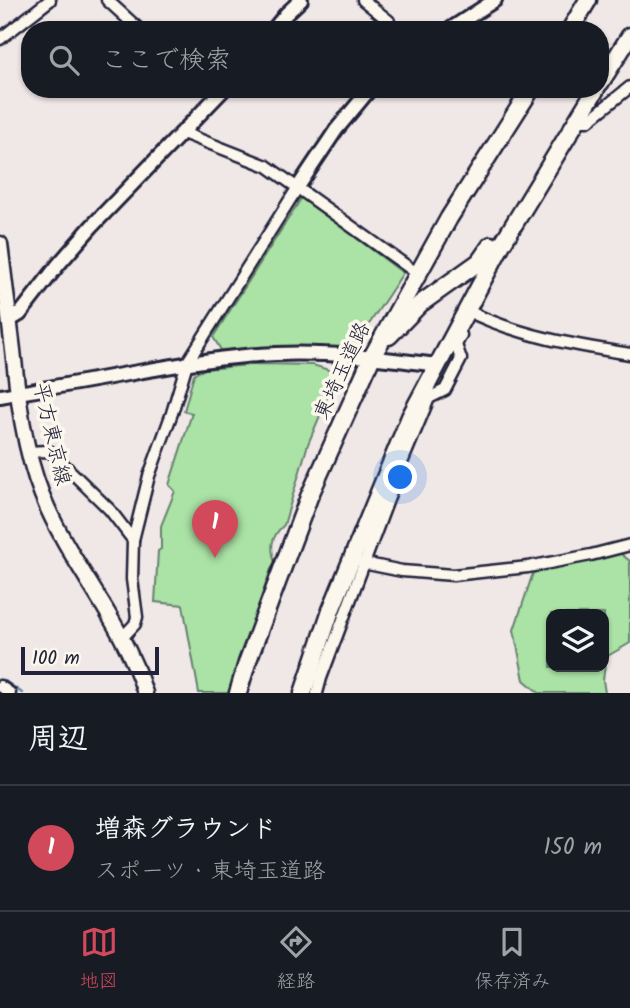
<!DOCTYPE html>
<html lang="ja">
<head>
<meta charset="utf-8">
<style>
	body { margin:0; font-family:Kalam,"Klee One",sans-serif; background:#20242c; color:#f1f3f6 }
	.controls { position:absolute; right:21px; bottom:21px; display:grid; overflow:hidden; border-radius:14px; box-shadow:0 2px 5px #0004 }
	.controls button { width:63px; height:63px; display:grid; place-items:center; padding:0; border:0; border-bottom:2px solid #363941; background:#171b24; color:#f1f3f6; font:35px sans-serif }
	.scale { position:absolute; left:21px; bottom:18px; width:138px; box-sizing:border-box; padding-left:7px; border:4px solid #22223b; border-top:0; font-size:19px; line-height:24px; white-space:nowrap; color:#22223b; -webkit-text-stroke:5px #fbf7ec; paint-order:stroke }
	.you { position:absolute; left:401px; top:478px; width:24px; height:24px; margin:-18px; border:5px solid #fff; border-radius:50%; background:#1a73e8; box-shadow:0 0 0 10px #1a73e833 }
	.badge { display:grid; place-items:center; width:46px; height:46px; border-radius:50%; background:#d1495b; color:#fff; font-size:23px; font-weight:700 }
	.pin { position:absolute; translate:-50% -58px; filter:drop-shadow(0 2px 4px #0008) }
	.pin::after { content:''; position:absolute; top:37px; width:24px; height:21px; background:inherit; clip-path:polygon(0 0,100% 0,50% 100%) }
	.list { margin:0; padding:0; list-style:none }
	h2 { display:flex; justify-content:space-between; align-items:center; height:91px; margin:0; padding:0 28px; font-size:30px }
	h2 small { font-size:23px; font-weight:400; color:#9ea1a6 }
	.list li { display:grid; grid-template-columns:46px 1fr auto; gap:21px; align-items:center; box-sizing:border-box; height:126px; padding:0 28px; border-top:2px solid #363941 }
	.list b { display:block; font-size:26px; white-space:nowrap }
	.list p { margin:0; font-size:23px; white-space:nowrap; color:#9ea1a6 }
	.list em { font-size:23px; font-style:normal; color:#9ea1a6 }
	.icon { flex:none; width:38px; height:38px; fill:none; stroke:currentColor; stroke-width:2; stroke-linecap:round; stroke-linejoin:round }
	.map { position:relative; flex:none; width:630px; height:693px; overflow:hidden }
	.search { position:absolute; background:#171b24; box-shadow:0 2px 5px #0004; left:21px; right:21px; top:21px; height:77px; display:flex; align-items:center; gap:18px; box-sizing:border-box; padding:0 24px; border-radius:28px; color:#9ea1a6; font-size:26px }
	.sheet { height:217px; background:#171b24 }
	nav { display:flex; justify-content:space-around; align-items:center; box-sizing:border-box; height:98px; border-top:2px solid #363941; background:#171b24; font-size:19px; color:#9ea1a6 }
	nav a { display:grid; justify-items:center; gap:4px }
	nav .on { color:#d1495b }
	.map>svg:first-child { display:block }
	.green { fill:#abe2a5; stroke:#668270; stroke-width:2; fill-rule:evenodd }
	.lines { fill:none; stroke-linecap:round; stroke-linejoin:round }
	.stream { stroke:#638aa8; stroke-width:2.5 }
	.minor-casing { stroke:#22223b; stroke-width:15 }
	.tertiary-casing { stroke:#22223b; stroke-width:18 }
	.secondary-casing { stroke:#22223b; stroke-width:19 }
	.trunk-casing { stroke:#22223b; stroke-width:21 }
	.minor { stroke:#fbf7ec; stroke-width:10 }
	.tertiary { stroke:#fbf7ec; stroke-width:12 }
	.secondary { stroke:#fbf7ec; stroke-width:14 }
	.trunk { stroke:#fbf7ec; stroke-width:16 }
	.labels { text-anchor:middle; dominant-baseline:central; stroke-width:7; stroke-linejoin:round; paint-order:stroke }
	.street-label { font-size:21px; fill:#22223b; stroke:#fbf7ec }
</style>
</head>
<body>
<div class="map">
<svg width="630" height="693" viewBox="0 0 630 693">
	<rect width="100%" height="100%" fill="#f0e7e7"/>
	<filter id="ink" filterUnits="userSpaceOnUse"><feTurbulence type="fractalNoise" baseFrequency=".0143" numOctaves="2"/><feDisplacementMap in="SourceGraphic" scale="14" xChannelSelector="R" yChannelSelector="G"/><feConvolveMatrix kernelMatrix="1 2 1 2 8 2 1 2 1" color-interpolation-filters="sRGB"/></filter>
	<g filter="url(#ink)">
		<g class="green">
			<polygon points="302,197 403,273 358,341 342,348 284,346 221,350 213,337"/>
			<path d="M261,364l52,1 25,8 -30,71 -24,81c-14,12 -14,24 -8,40l-5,4 -43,124h-29l-16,-88 -28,-3 3,-51 3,-2v-23l14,-35 -6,-6 23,-72 -8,-2 10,-37 11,-5z"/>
			<path d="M617,551l13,10v82l-24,14 -3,23 2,13h-66l-15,-13 -10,-50 19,-57zM551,614h53v53h-53z"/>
		</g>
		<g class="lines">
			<polyline class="stream" points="5,681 22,693"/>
			<g class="minor-casing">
				<g id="minor">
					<polyline points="107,0 140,30"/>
					<polyline points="363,0 389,21"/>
					<polyline points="0,39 50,0"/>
					<polyline points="576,121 588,121 630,87"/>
					<polyline points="183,133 267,166 411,269"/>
					<path d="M466,310c52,26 108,35 164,44"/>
					<polyline points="29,452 47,451 51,452 110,510 133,540 132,579 137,617 135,624 122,638"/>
					<polyline points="133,540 149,476 172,413 187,363 298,187"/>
					<polyline points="363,563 402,571 453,575 528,567 591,555 630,545"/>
					<polyline points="0,686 10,693"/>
					<polyline points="317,693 321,678 401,465 429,398 445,390 461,359 456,345 461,335"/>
				</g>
			</g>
			<g class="tertiary-casing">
				<g id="tertiary">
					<polyline points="273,30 286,14 301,0"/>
					<polyline points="449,30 495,0"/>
					<polyline points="298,187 336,130 370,89"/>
					<polyline points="9,317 15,317 20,314 58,265 92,226 224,89"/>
					<path d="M0,396c42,-7 85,-14 127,-22 50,-9 98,-18 149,-20 54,-2 107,4 161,11"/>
				</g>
			</g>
			<g class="secondary-casing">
				<path id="secondary" d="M0,244c4,35 9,71 13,106 5,48 11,100 29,145 28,70 81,126 103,198"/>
			</g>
			<g class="trunk-casing">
				<g id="trunk">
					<polyline points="570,30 588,0"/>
					<polyline points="600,83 630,36"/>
					<polyline points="389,336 420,304 479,262 491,245"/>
					<polyline points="238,693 247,663 309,497 372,357 449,218 531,89"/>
					<polyline points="303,693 331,610 410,417 502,244 596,89"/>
				</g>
			</g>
			<use href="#minor" class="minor"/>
			<use href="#tertiary" class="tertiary"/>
			<use href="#secondary" class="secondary"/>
			<use href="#trunk" class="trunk"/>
		</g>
	</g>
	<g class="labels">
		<g class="street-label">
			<text transform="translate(343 371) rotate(-65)">東埼玉道路</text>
			<text transform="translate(51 434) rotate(77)">平方東京線</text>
		</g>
	</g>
</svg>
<div class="controls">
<button><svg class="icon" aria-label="layers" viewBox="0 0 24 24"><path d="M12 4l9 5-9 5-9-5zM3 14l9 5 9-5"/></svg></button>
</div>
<div class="scale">100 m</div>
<div class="you"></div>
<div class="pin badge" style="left:215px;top:558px">1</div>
<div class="search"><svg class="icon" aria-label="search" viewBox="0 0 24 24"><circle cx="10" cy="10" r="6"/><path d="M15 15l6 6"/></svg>ここで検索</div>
</div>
<section class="sheet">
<h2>周辺<small></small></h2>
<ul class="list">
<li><span class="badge">1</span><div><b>増森グラウンド</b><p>スポーツ · 東埼玉道路</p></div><em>150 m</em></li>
</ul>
</section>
<nav>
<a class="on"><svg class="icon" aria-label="map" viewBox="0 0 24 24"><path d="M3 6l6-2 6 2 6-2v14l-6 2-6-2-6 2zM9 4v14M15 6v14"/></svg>地図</a>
<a><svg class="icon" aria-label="directions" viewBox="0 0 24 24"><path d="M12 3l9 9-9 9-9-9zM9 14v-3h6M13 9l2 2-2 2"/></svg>経路</a>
<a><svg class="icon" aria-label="saved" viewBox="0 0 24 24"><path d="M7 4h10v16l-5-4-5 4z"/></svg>保存済み</a>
</nav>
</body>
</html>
